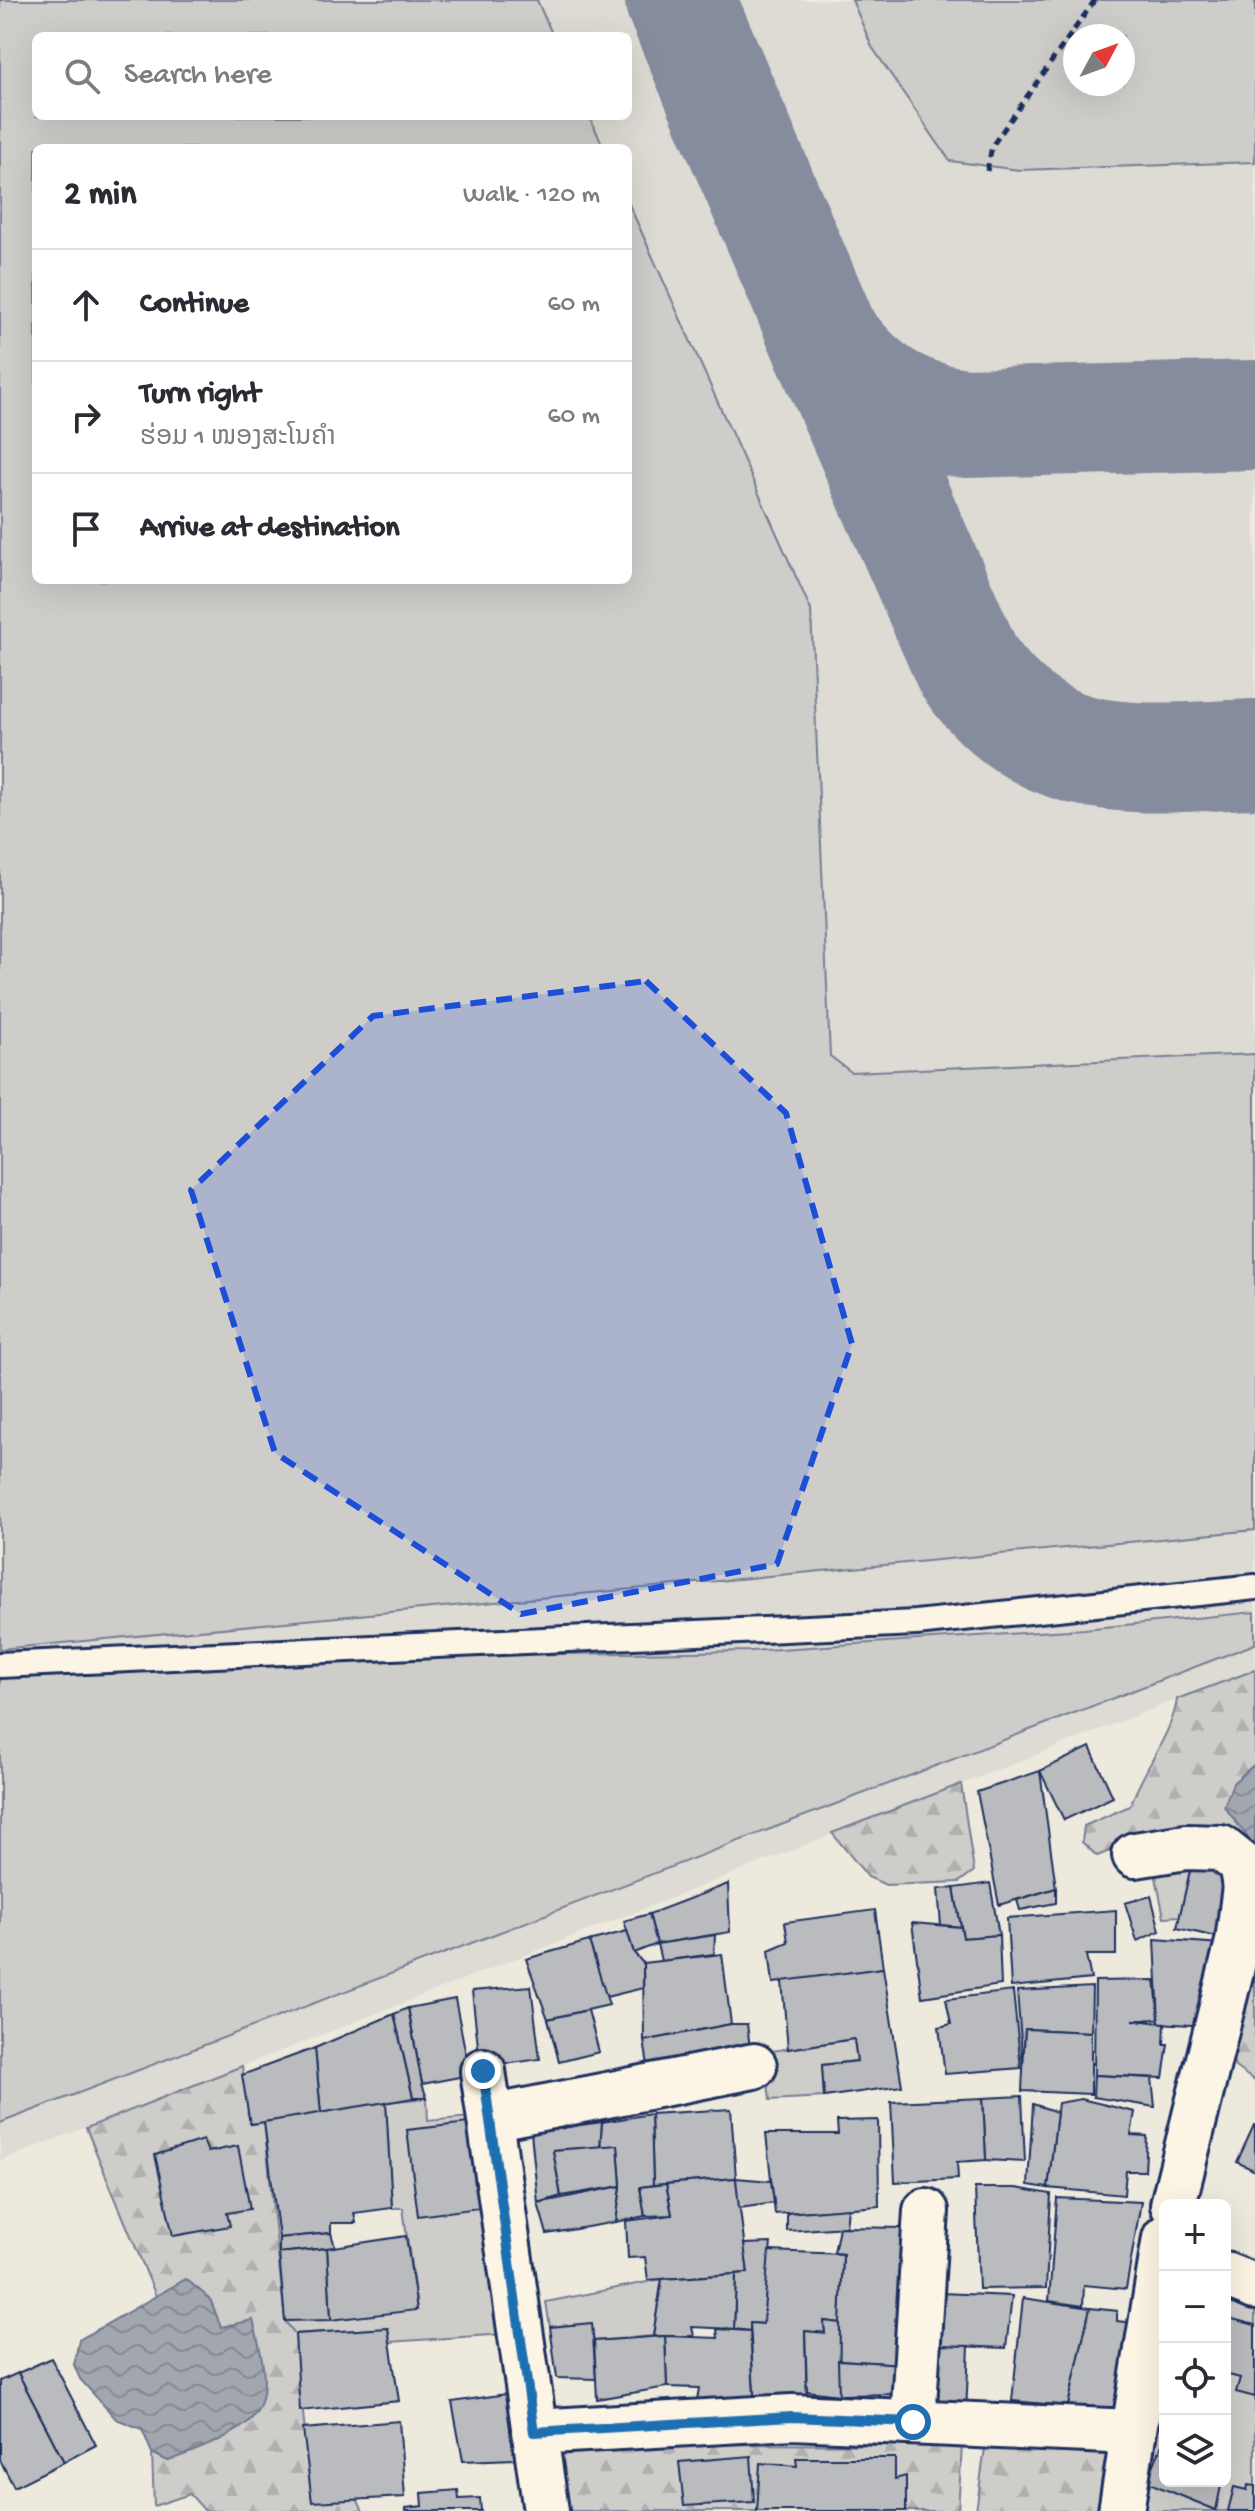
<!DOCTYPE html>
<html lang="en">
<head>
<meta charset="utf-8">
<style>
	body { margin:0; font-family:"Gochi Hand","Noto Sans Lao",sans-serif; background:#f7f7f7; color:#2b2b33 }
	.controls { position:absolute; right:24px; bottom:24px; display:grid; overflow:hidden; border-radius:12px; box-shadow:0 8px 32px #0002 }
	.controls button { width:72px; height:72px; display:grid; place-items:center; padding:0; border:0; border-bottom:2px solid #e1e1e2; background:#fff; color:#2b2b33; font:40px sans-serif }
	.compass { position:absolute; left:1063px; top:24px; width:72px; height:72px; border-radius:50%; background:#fff; box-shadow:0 8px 32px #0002; rotate:49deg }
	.stop { position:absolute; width:24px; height:24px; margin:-18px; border:6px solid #1f6fb2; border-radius:50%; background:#fff }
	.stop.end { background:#1f6fb2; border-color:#fff; box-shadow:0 2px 8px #0008 }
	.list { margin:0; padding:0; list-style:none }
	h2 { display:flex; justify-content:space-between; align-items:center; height:104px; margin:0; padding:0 32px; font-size:34px }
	h2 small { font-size:26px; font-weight:400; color:#7c7c81 }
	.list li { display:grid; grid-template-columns:52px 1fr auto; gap:24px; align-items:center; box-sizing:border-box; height:112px; padding:0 32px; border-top:2px solid #e1e1e2 }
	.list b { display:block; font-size:30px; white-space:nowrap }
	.list p { margin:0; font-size:26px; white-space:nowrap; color:#7c7c81 }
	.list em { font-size:26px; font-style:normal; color:#7c7c81 }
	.icon { flex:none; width:44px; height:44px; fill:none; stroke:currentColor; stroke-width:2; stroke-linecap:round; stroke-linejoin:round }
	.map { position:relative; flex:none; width:1255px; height:2511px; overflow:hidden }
	.search { position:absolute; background:#fff; box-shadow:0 8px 32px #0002; left:32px; top:32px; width:600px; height:88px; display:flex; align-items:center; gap:20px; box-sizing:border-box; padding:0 28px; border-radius:12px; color:#7c7c81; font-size:30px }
	.panel { position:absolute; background:#fff; box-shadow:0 8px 32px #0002; left:32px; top:144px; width:600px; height:440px; border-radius:12px }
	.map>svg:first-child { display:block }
	.built { fill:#dedbd4; fill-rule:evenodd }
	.green { fill:#cfcdca; stroke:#757e94; stroke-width:2; fill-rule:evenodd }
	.forest { fill:url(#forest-firs); stroke:#757e94; stroke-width:2 }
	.water { fill:url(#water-waves); stroke:#6c778f; stroke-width:2 }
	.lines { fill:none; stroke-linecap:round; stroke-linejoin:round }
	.taxiway { stroke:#848c9e; stroke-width:110 }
	.building { fill:#babbbe; stroke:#1b2f5e; stroke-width:2 }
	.lane-casing { stroke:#1b2f5e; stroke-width:30 }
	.street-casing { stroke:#1b2f5e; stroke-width:50 }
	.path { stroke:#1b2f5e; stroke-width:5; stroke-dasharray:8 6; stroke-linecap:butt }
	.lane { stroke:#fcf5e5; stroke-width:24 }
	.street { stroke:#fcf5e5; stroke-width:44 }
	.route { stroke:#1f6fb2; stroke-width:10 }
	.marked { fill:#1d4ed8; fill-opacity:0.2; stroke:#1d4ed8; stroke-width:6; stroke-dasharray:16 10; stroke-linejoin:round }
</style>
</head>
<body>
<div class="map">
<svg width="1255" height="2511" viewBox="0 0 1255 2511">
	<defs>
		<pattern id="forest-firs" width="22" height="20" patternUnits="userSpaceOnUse" patternTransform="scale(2)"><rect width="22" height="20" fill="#cfcdca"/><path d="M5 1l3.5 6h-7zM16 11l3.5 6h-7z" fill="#b1b0b0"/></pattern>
		<pattern id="water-waves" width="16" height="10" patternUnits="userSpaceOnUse" patternTransform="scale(2)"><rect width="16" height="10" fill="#a2a7af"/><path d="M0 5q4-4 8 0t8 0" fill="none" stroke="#838892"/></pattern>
	</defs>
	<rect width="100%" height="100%" fill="#eee9dd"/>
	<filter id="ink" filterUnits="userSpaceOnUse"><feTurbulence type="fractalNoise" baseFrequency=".0125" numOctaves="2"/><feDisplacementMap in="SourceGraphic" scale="16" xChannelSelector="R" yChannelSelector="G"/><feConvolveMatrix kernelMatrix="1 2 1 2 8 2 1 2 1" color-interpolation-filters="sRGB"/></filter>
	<g filter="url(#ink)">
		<path class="built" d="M0,0h1255v1669l-1255,492zM36,36h592v80h-592zM1075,36h48v48h-48zM36,148h592v432h-592z"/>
		<g class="green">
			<polygon points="0,0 537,0 553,36 36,36 36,116 589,116 604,148 36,148 36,580 628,580 628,202 811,610 830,1056 851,1072 1255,1054 1255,1530 0,1649"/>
			<path d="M852,0h403v162l-236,8 -69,-9 -78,-114zM1075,36h48v48h-48z"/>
			<polygon points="1255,1612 1255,1644 0,2123 0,1677 371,1657 751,1651 1084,1629"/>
			<polygon points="1192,1862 1180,1916 1164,1917 1154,1867"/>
			<polygon points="854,2039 857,2061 822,2065 824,2097 770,2100 764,2052"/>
			<polygon points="427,2098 428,2121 481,2116 505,2334 390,2342 388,2328 295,2334 285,2321 417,2309 403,2208 392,2208 386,2102"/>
			<polygon points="662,2279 653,2336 594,2341 591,2323 550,2327 546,2302"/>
			<polygon points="1225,2295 1255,2308 1255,2511 1141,2511 1165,2392 1165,2481 1225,2481"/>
		</g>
		<g class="forest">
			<path d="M1255,1670v94l-22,19 22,64v234l-20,-14 -6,-19 18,-192 -122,-11 -28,11 -15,-14 2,-16 46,-20c13,-36 43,-74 47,-107z"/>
			<polygon points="961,1784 974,1871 959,1882 886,1885 868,1877 832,1833"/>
			<polygon points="242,2066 250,2124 264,2122 285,2321 295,2334 312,2501 357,2499 363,2511 205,2511 190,2494 154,2506 152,2453 168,2461 221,2327 210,2299 186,2280 156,2296 86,2128"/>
			<polygon points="714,2444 962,2445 958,2511 567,2511 562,2454"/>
			<polygon points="985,2448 1109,2454 1100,2511 976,2511"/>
		</g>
		<g class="water">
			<polygon points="1255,1764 1255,1847 1224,1806 1233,1783"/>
			<path d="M186,2279l24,20 11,28 32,-7c7,27 21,74 -1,98 -17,19 -61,34 -84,43l-16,-8 -10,-24 -26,-10 -36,-40 -6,-14 5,-25z"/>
		</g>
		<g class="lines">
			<g class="taxiway">
				<path d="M680,0l145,339c39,52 77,78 142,84l288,-8"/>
				<path d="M829,348l139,318c76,110 168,92 287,88"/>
			</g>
		</g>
		<g class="building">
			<polygon points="1090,1747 1113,1797 1064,1820 1040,1771"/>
			<polygon points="1040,1771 1056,1888 999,1905 977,1792"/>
			<polygon points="1192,1862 1230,1871 1221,1938 1177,1928"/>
			<polygon points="990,1883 999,1935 963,1938 954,1888"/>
			<polygon points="728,1884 730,1932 657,1944 649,1914"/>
			<polygon points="954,1888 961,1927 941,1925 938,1889"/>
			<polygon points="1056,1888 1056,1903 1020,1910 1017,1900"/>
			<polygon points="1151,1896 1160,1931 1137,1941 1125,1903"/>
			<polygon points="875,1910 883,1968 773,1983 769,1950 788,1942 785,1922"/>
			<polygon points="1116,1910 1116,1955 1086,1955 1091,1979 1011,1987 1007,1918"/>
			<polygon points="649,1914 657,1944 634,1953 624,1921"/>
			<polygon points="912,1923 961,1927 963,1938 999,1935 1001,1985 922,1997"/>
			<polygon points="627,1931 634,1953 643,1963 643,1988 606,1997 589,1941"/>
			<polygon points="715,1935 714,1954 661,1961 657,1944"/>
			<polygon points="1155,1939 1221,1944 1207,2026 1159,2023"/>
			<polygon points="589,1941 609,2005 548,2019 526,1959"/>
			<polygon points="722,1954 731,2024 644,2041 643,1963"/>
			<polygon points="883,1968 902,2086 824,2097 822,2065 857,2061 854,2039 788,2049 782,1981"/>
			<polygon points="1155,1980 1159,2019 1133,2020 1165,2023 1164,2044 1168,2044 1163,2078 1094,2075 1095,1981"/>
			<polygon points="531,1986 540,2059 499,2065 499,2054 479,2055 472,1991"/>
			<polygon points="1092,1987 1091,2032 1025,2029 1023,2067 1017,1991"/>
			<polygon points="1013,1991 1021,2068 945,2074 939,2027 951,2024 946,1999"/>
			<polygon points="455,1999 470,2075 422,2084 408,2008"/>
			<polygon points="408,2008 422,2084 427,2098 413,2098 394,2014"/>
			<polygon points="588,2010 599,2052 559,2062 548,2019"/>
			<polygon points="394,2014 413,2098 321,2114 315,2048"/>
			<polygon points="731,2024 747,2024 751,2056 649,2071 644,2041"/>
			<polygon points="1025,2029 1091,2032 1091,2094 1022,2091"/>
			<polygon points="315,2048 321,2114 250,2124 242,2075"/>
			<polygon points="1094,2075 1152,2078 1155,2107 1093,2097"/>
			<polygon points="1022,2096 1025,2162 986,2160 983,2098"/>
			<polygon points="983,2098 986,2160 957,2162 958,2179 895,2182 891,2102"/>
			<polygon points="1081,2099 1135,2112 1131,2135 1147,2136 1145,2171 1126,2171 1124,2195 1048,2188 1058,2103"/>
			<polygon points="386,2102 392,2208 354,2213 356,2223 331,2223 331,2233 279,2238 264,2122"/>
			<polygon points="1033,2104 1057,2112 1048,2188 1028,2185"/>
			<polygon points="731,2109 736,2178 653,2185 651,2114"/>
			<polygon points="651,2114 653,2185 640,2187 645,2216 616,2222 621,2186 618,2145 600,2147 602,2122"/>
			<polygon points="878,2120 879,2206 775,2214 766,2134 838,2134 837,2121"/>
			<polygon points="602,2122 600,2147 553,2150 561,2196 538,2203 531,2132"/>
			<polygon points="468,2123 479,2208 418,2216 407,2130"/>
			<polygon points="1254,2125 1255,2125 1255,2171 1237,2162"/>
			<polygon points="203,2140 208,2152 238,2146 250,2209 227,2213 230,2226 173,2236 155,2155"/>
			<polygon points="618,2145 621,2186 561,2196 553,2150"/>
			<polygon points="736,2178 748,2273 648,2280 645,2257 628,2258 626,2221 672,2215 666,2184"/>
			<polygon points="736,2178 771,2181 774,2203 739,2208"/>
			<polygon points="666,2184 672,2215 645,2216 640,2187"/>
			<polygon points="621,2186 616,2222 547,2234 538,2203"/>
			<polygon points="975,2188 1016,2188 1051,2194 1046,2288 979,2289"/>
			<polygon points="1057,2198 1141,2202 1126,2289 1084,2285 1083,2306 1049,2301"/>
			<polygon points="848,2208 846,2227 787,2231 787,2213"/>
			<polygon points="839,2227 907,2228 904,2364 838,2360 843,2254 834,2253"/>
			<polygon points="331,2233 335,2247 279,2253 279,2238"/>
			<polygon points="406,2236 417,2310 331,2320 327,2248"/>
			<polygon points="771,2243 763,2324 750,2323 750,2331 734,2329 736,2274 748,2273 744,2244"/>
			<polygon points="327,2248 331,2320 285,2321 279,2253"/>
			<polygon points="769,2251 843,2254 840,2323 824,2321 825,2333 805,2331 807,2407 755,2411 750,2323 763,2324"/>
			<polygon points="736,2274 734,2329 692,2327 694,2336 653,2336 662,2279"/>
			<polygon points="940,2293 1012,2296 1006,2348 935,2345"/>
			<polygon points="1023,2298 1090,2308 1068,2406 1012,2401"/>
			<polygon points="1090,2308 1117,2311 1117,2321 1143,2324 1126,2415 1068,2406"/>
			<polygon points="1225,2317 1255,2325 1255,2397 1236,2392 1240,2378 1225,2374"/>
			<polygon points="824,2321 840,2323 839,2395 807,2391 805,2331 825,2333"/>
			<polygon points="592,2323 596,2379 557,2378 550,2327"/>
			<polygon points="388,2328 399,2401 300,2411 295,2334"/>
			<polygon points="717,2329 750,2331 755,2411 695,2412 699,2388 667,2387 665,2336 718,2338"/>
			<polygon points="665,2336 667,2387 597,2399 594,2341"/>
			<polygon points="935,2345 969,2346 966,2414 925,2414"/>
			<polygon points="51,2358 96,2445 64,2462 18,2373"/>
			<polygon points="838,2360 904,2364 901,2394 839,2395"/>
			<polygon points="18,2373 64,2462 14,2487 0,2460 0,2381"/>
			<polygon points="513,2393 515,2459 463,2461 452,2402"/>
			<polygon points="399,2421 405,2497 312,2502 303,2429"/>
			<polygon points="1165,2437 1165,2481 1222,2481 1216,2510 1147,2482"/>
			<polygon points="751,2456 754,2502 684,2506 679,2462"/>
			<polygon points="796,2458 895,2458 895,2479 906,2476 906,2511 757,2511 760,2463 797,2466"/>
			<polygon points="1248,2485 1255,2486 1255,2511 1228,2511 1234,2487 1247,2490"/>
			<polygon points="458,2490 459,2499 480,2498 481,2511 406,2511 406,2508 423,2506 422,2493"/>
		</g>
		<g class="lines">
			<g class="lane-casing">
				<polyline id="lane" points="0,1665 916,1623 1255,1587"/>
			</g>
			<g class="street-casing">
				<g id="street">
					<polyline points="1135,1855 1186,1847 1221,1848 1241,1864 1245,1886 1238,1942 1173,2205"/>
					<polyline points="483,2071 546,2511"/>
					<polyline points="490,2118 754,2066"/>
					<polyline points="1225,2275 1255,2287"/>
					<polyline points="913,2422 926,2211"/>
					<polyline points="534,2432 792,2417 1133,2432"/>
					<polyline points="1121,2511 1165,2238"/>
				</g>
			</g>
			<polyline class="path" points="987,171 992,146 1095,0"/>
			<use href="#lane" class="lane"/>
			<use href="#street" class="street"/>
		</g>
	</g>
	<g class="lines" filter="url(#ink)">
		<polyline class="route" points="483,2071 534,2432 792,2417 913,2422"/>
	</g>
	<path class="marked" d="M646,981l140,132 66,231 -75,220 -256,50 -246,-161 -84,-263 182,-174z"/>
</svg>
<div class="controls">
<button>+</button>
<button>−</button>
<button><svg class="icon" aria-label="locate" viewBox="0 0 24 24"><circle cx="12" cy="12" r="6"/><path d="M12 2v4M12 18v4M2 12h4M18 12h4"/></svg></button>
<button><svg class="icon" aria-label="layers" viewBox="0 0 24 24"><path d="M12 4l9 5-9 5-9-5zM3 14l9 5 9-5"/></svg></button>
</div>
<svg class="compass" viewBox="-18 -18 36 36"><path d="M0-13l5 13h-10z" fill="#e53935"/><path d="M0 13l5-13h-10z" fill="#7c7c81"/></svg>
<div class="stop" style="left:913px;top:2422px"></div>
<div class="stop end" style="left:483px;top:2071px"></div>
<div class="search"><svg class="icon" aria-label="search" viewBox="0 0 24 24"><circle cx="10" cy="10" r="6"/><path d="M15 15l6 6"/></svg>Search here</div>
<section class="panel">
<h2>2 min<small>Walk · 120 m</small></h2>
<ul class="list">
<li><svg class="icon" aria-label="ahead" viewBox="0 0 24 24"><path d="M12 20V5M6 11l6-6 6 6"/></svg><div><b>Continue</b></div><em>60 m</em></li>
<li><svg class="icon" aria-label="right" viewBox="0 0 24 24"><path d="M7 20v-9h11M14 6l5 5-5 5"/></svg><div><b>Turn right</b><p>ຮ່ອມ 1 ໜອງສະໂນຄໍາ</p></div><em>60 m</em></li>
<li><svg class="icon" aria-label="arrive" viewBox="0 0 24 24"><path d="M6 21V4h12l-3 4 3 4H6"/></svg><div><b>Arrive at destination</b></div></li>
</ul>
</section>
</div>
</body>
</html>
